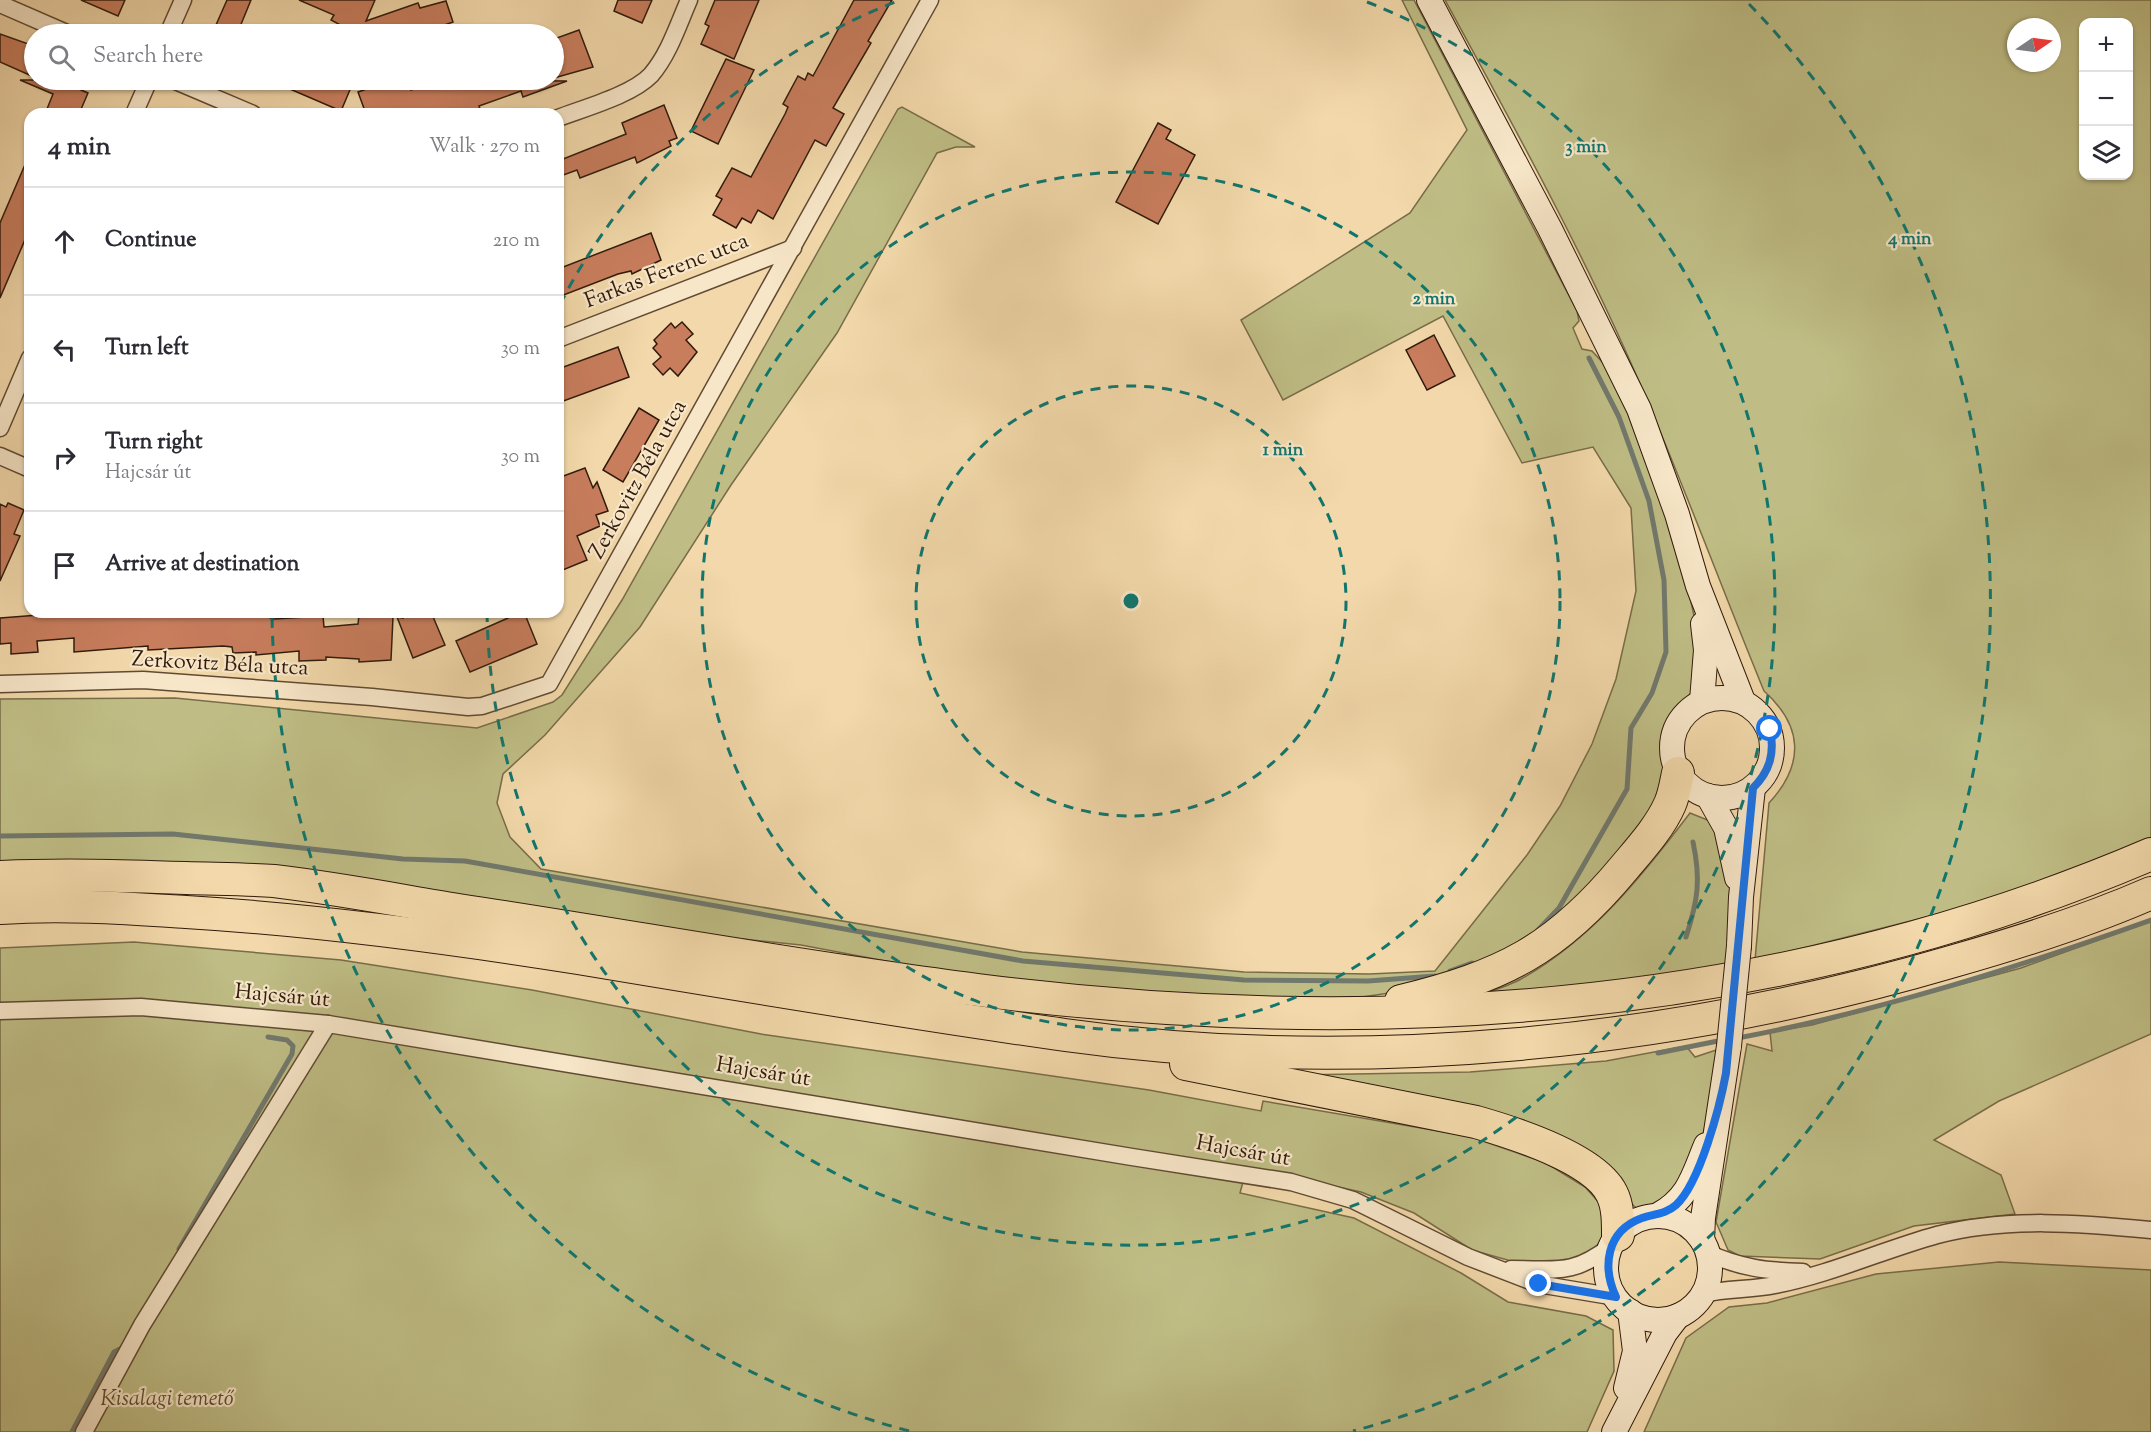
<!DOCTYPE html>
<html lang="en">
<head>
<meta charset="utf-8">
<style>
	body { margin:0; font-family:"Sorts Mill Goudy",serif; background:#f2f2f3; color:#2b2b33 }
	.controls { position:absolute; right:18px; top:18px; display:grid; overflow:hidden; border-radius:12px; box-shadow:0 2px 4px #0004 }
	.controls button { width:54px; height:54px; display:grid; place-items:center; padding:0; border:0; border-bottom:2px solid #e1e1e2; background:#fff; color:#2b2b33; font:30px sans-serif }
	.compass { position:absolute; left:2007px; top:18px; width:54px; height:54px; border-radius:50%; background:#fff; box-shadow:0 2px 4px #0004; rotate:77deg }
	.stop { position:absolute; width:18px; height:18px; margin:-14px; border:4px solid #1a73e8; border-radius:50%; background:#fff }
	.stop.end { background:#1a73e8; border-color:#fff; box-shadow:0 2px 6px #0008 }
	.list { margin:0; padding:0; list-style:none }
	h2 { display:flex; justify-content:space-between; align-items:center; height:78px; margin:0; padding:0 24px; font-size:26px }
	h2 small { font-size:20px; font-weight:400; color:#7c7c81 }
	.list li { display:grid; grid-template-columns:39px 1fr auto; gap:18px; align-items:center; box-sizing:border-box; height:108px; padding:0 24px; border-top:2px solid #e1e1e2 }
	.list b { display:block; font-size:22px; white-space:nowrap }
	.list p { margin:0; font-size:20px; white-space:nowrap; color:#7c7c81 }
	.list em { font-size:20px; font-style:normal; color:#7c7c81 }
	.icon { flex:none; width:33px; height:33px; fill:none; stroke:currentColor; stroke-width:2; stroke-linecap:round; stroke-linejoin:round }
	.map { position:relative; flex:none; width:2151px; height:1432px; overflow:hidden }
	.search { position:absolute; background:#fff; box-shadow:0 2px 4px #0004; left:24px; top:24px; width:540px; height:66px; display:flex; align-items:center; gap:15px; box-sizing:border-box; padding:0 21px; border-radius:33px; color:#7c7c81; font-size:22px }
	.panel { position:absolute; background:#fff; box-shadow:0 2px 4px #0004; left:24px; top:108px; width:540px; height:510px; border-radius:18px }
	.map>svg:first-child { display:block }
	.green { fill:#bfbd85; stroke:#786c48; stroke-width:1.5; fill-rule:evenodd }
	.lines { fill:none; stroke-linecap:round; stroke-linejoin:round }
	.stream { stroke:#71796d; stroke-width:5 }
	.building { fill:#c87d5d; stroke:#301a0b; stroke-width:1.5 }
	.street-casing { stroke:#604a33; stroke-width:19 }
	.secondary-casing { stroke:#301a0b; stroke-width:26 }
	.highway-casing { stroke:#301a0b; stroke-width:34 }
	.street { stroke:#f7e6c8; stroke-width:16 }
	.secondary { stroke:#f7e6c8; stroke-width:24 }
	.highway { stroke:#f2d8aa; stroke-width:32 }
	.secondary-bridge-casing { stroke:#301a0b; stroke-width:26; stroke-linecap:butt }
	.secondary-bridge { stroke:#f7e6c8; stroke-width:24 }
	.route { stroke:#1a73e8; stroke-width:8 }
	.ring { fill:none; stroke:#0f766e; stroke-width:3; stroke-dasharray:10 8 }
	.labels { text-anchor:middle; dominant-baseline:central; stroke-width:4.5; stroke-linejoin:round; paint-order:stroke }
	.street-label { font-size:22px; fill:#301a0b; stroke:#f7e6c8 }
	.park-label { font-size:22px; font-style:italic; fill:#5b4b30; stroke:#f7e6c8 }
	.centre { fill:#0f766e; stroke:#f7e6c8; stroke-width:3 }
	.ring-label { font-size:18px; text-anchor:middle; font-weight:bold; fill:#0f766e; stroke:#f7e6c8; stroke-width:4.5; stroke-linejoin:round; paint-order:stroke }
</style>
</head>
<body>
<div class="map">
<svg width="2151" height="1432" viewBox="0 0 2151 1432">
	<rect width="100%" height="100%" fill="#f2d8aa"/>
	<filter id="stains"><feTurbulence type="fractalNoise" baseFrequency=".00333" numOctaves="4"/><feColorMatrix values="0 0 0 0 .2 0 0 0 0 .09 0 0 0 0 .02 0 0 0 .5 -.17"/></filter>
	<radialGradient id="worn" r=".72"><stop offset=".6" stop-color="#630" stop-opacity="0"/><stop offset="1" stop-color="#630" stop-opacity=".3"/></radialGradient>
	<g class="green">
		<polygon points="1402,0 1414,0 1577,311 1579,321 1573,328 1582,349 1592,351 1604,364 1630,414 1673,520 1698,634 1697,687 1673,712 1665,728 1662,764 1666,775 1663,801 1549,935 1410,990 1314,1004 986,980 801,945 619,926 0,869 0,699 175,698 477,728 553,702 562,695 622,600 898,109 902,107 975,147 956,147 937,153 837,333 731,485 640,627 545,735 503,774 497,803 510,837 541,869 1022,952 1244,972 1369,974 1435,971 1527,855 1560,806 1592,744 1616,679 1636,591 1631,508 1593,447 1522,463 1443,316 1283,400 1241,320 1410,213 1467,130"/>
		<path d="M1445,0h706v842l-157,58 -239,60 14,-157c36,-39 34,-77 -5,-112 -39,-95 -75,-192 -115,-286 -58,-139 -132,-273 -204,-405zM2084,22h44v154h-44zM2016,27h36v36h-36z"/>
		<path d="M1690,813l25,10 17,68 -4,75 -276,38c22,-8 49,-14 69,-25 71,-40 121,-103 169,-166z"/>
		<polygon points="2151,921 2151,1034 1999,1101 1934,1140 2001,1175 2015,1214 1914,1226 1820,1259 1740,1256 1728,1250 1716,1222 1747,1044 1772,1051 1770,1032 1812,1025 2021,968"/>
		<polygon points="134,942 341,960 532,990 761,1034 1149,1090 1261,1111 1263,1101 1468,1136 1546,1163 1585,1187 1603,1207 1605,1233 1597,1249 1569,1263 1511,1261 1472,1250 1414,1213 1361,1192 1247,1167 1240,1193 1354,1218 1461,1273 1508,1302 1586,1316 1613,1330 1614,1371 1587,1432 0,1432 0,948"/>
		<path d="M1686,1046l9,11 24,-8 -10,63 -16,59 -21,35c-37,9 -32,8 -55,-21l-321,-110 174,-3 136,-11z"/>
		<polygon points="1999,1262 2151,1270 2151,1432 1644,1432 1686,1338 1729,1307 1767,1303 1876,1274"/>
	</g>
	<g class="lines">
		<g class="stream">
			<polyline points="0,836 173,834 403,859 465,861 1023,961 1244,980 1368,981 1435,976"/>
			<polyline points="1537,931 1559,908 1627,789 1631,728 1652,693 1666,652 1664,580 1649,501 1619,417 1589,358"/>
			<path d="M1686,937c12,-37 15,-57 7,-95"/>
			<polyline points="1450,971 1472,963"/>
			<path d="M1738,1038c141,-27 278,-70 413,-118"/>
			<polyline points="1658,1053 1723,1040"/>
			<polyline points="179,1249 292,1054 293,1046 287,1040 268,1037"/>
			<polyline points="72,1432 114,1352 122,1348"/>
		</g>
	</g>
	<g class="building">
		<polygon points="81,0 125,0 118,16"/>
		<polygon points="227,0 251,0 237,34 212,34"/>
		<polygon points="299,0 375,0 366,21 418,3 420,8 446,1 453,22 419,34 385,34 361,26 357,34 331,20 334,15"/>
		<polygon points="618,0 652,0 642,23 614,11"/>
		<polygon points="715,0 759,0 734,59 701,44 709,26 705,24"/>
		<polygon points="854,0 892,0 868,41 871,43 833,108 844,114 826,146 815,140 773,219 758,210 751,223 742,218 736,228 713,215 722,199 716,196 732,168 751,177 785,114 788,107 783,104 798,76 805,80 808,73 813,76"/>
		<polygon points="579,30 593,67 554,78 554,39"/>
		<polygon points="0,34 34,46 34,77 0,62"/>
		<polygon points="726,59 754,70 718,144 691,131"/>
		<polygon points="20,80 77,80 84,83 81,90 88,93 79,114 45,114 53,94"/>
		<polygon points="269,80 340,80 352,85 341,111"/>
		<polygon points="393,80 402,80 404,85 408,83 411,90 441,80 567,81 523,97 521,91 479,106 482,114 432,114 430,109 416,114 366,114 358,92"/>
		<polygon points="664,105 677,138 669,141 671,146 637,163 635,157 580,178 577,170 558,177 558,161 626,134 622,123"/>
		<polygon points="1158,123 1171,130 1166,139 1195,155 1158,224 1116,202"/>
		<polygon points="30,153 30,228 0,298 0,223"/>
		<polygon points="651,233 661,260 632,274 631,271 618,274 561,296 558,269"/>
		<polygon points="682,322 693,334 686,340 697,352 678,376 670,368 663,375 653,364 661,357 653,348 657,344 654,340 671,323 675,328"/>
		<polygon points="1434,335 1455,376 1427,390 1406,350"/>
		<polygon points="618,347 629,377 558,403 558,369"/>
		<polygon points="639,408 659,420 623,482 603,470"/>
		<polygon points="585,468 593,488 597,482 608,511 596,515 600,526 577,536 587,560 558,572 558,478"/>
		<polygon points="8,503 24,510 14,534 20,536 0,581 0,504 6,507"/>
		<polygon points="78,612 131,612 131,615 184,612 207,612 207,615 269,614 270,618 274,619 323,616 324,627 358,624 359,615 393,617 391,660 359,662 359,659 326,657 326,660 299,661 299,651 256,655 256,652 233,653 232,647 223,646 148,650 148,646 74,652 74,638 37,641 38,652 11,654 11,643 0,644 0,618"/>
		<polygon points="401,612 431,612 445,645 413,658 397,617 403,618"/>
		<polygon points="506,612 524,612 537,644 470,672 456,641 508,618"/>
	</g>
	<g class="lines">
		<g class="street-casing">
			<g id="street">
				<polyline points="0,4 69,34"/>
				<polyline points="168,34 183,0"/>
				<polyline points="173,80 253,114"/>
				<polyline points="134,114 149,80"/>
				<path d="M558,118c26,-10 74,-23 93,-43 18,-21 27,-50 38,-75"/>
				<polyline points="558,339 793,248"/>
				<polyline points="0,428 30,358"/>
				<polyline points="0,456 30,469"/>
				<polyline points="0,684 143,680 372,697 468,707 482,706 549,684 930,0"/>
				<polyline points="0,1011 141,1007 328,1024 1132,1157 1291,1182 1353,1200 1468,1257 1538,1284 1616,1297"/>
				<path d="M1708,1253c32,15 60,18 95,19"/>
				<path d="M1511,1269c46,0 61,7 100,-23"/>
				<path d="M1703,1294c24,-6 48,-4 72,-9 56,-11 108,-35 162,-50 68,-18 145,-12 214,-5"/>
				<polyline points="84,1432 142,1325 328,1024"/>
			</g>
		</g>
		<g class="secondary-casing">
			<g id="secondary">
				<polyline points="1429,0 1550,229 1639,409 1677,514 1698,586 1743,701"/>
				<circle cx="1722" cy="748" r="50"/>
				<polyline points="1702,701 1706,650 1703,624"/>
				<polyline points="1708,796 1726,828 1737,878"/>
				<polyline points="1739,946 1741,897 1753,788"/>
				<path d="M1658,1215c31,-17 35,-39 48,-70"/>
				<circle cx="1658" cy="1268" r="52"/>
				<polyline points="1702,1240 1703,1218 1729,1046"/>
				<polyline points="1626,1388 1635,1351 1630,1311"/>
				<polyline points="1614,1432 1665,1333 1678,1316"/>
			</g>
		</g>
		<g class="highway-casing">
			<g id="highway">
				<path d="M0,877c62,-3 124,-1 186,1 29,1 59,1 88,3 61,7 123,19 184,29 173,26 346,58 520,80 400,51 799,24 1173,-136"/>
				<path d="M0,908c64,-4 122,0 186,4 133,8 260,25 392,46 162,27 324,54 487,77 292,41 607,9 889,-74 67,-19 133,-40 197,-68"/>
				<path d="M1401,1001c102,-25 155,-51 223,-133 16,-19 36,-41 46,-64 4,-9 6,-21 8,-31"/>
				<path d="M1186,1064l290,58c35,10 119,36 136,72 6,12 6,27 6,41"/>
			</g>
		</g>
		<use href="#street" class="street"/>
		<use href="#secondary" class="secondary"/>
		<use href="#highway" class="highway"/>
		<g class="secondary-bridge-casing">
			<polyline id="secondary-bridge" points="1729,1046 1739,946"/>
		</g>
		<use href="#secondary-bridge" class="secondary-bridge"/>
	</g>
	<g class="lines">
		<path class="route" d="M1539,1284l77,13c-14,-30 -10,-66 26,-79 12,-4 24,-4 34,-13 24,-22 44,-99 50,-132l27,-285c17,-17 22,-35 17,-59"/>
	</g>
	<g class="ring">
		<circle cx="1131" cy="601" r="215"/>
		<circle cx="1131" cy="601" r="429"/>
		<path d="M560 304A644 644 0 0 1 895 2M1367 2A644 644 0 1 1 487 612"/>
		<path d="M909 1431A859 859 0 0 1 272 616M1749 4A859 859 0 0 1 1353 1431"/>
	</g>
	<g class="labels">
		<g class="street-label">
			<text transform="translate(667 272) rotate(-21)">Farkas Ferenc utca</text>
			<text transform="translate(639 480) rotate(-61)">Zerkovitz Béla utca</text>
			<text transform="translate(220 665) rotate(3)">Zerkovitz Béla utca</text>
			<text transform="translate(282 997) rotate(5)">Hajcsár út</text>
			<text transform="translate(763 1073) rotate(9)">Hajcsár út</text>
			<text transform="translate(1243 1152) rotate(10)">Hajcsár út</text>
		</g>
		<g class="park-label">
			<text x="167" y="1400">Kisalagi temető</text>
		</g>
	</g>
	<circle cx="1131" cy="601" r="9" class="centre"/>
	<g class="ring-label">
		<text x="1586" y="152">3 min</text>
		<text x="1910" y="244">4 min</text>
		<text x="1434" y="304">2 min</text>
		<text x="1283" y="455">1 min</text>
	</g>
	<rect width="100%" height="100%" filter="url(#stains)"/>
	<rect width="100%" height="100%" fill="url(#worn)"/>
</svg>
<div class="controls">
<button>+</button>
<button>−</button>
<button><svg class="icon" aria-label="layers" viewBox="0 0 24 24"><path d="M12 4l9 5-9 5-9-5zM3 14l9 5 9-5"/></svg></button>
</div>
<svg class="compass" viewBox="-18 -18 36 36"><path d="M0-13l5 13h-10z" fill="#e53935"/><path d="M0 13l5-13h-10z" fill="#7c7c81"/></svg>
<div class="stop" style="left:1770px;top:729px"></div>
<div class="stop end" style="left:1539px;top:1284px"></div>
<div class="search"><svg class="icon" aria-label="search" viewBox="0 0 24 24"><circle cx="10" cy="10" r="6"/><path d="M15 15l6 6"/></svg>Search here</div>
<section class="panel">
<h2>4 min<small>Walk · 270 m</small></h2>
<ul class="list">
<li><svg class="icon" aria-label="ahead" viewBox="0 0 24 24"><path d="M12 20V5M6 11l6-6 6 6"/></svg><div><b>Continue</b></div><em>210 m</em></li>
<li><svg class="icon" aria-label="left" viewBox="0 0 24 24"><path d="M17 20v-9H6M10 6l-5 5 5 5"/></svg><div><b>Turn left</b></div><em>30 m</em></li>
<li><svg class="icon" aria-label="right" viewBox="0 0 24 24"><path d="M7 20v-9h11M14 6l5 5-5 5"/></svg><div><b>Turn right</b><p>Hajcsár út</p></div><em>30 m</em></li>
<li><svg class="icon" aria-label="arrive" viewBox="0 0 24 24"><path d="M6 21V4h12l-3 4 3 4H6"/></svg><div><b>Arrive at destination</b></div></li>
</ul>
</section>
</div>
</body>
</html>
